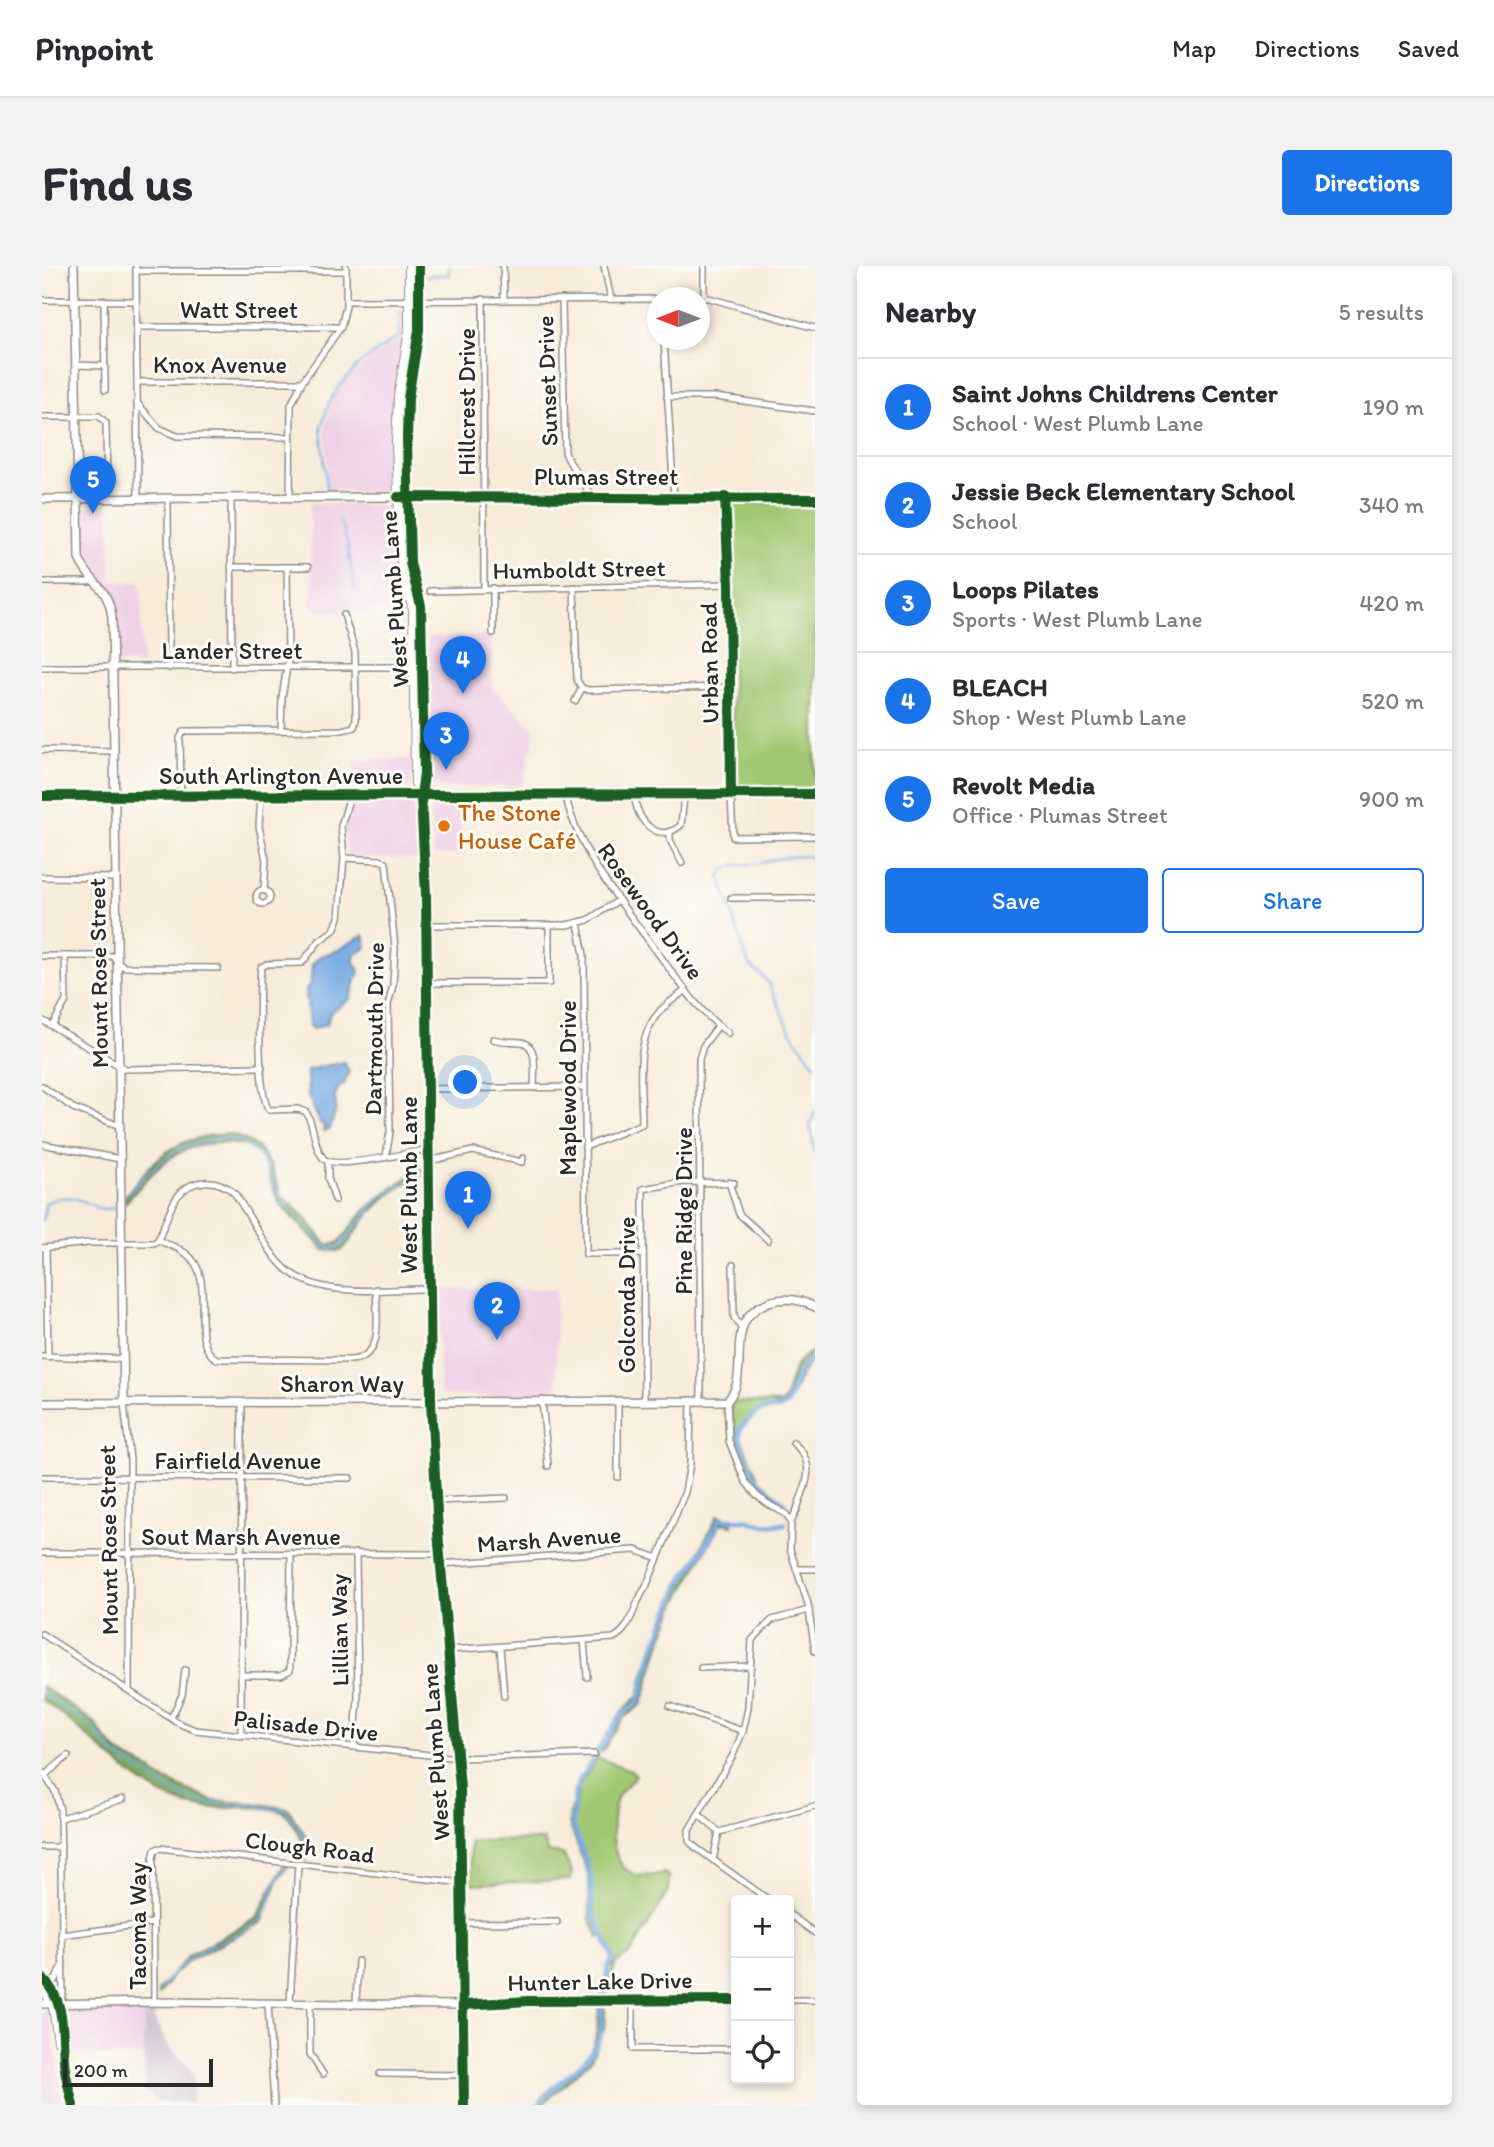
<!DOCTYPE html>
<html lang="en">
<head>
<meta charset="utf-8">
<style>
	body { margin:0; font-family:Itim,sans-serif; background:#f2f2f3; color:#2b2b33 }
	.controls { position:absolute; right:21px; bottom:21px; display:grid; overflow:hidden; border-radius:7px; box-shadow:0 4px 10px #0003 }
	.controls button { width:63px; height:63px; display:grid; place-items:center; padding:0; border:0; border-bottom:2px solid #e1e1e2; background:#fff; color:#2b2b33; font:35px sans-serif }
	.compass { position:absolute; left:605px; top:21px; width:63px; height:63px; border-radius:50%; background:#fff; box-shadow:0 4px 10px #0003; rotate:270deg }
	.scale { position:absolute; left:21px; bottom:18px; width:150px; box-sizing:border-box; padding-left:7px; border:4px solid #2b2b2b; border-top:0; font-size:19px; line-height:24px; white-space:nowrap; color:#2b2b2b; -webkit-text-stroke:5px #fdfcf7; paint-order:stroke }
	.you { position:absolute; left:424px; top:817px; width:24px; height:24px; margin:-18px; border:5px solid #fff; border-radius:50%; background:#1a73e8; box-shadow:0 0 0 10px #1a73e833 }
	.badge { display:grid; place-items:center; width:46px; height:46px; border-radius:50%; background:#1a73e8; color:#fff; font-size:23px; font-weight:700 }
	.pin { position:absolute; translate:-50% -58px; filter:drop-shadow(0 2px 4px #0008) }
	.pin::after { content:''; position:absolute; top:37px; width:24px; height:21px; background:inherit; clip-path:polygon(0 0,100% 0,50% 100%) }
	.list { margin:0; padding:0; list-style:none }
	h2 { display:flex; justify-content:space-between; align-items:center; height:91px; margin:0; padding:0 28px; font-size:30px }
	h2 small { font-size:23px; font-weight:400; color:#7c7c81 }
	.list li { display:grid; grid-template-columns:46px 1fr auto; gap:21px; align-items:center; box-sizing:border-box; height:98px; padding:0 28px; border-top:2px solid #e1e1e2 }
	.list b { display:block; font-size:26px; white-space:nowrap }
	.list p { margin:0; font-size:23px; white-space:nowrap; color:#7c7c81 }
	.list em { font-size:23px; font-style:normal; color:#7c7c81 }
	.actions { display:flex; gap:14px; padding:21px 28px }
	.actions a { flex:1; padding:16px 0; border:2px solid #1a73e8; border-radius:7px; text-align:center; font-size:24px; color:#1a73e8 }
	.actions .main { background:#1a73e8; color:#fff }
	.icon { flex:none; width:38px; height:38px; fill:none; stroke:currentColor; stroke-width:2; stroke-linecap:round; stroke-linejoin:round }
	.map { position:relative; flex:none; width:773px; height:1839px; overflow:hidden; border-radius:7px }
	header { display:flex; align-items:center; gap:42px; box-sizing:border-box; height:98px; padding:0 35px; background:#fff; border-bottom:2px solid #e1e1e2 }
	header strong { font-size:33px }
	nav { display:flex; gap:38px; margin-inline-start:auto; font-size:24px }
	.intro { display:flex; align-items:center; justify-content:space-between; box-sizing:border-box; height:168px; padding:0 42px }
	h1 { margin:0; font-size:49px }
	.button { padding:18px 32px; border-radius:7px; background:#1a73e8; color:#fff; font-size:24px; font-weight:700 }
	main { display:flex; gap:42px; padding:0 42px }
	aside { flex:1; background:#fff; border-radius:7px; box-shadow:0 4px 10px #0003 }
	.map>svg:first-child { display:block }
	.built { fill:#efd0e6 }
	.industrial { fill:#cdbed2 }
	.green { fill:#a2c772; stroke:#66794e; stroke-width:2 }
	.forest { fill:#81ac64; stroke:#566c48; stroke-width:2 }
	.water { fill:#77abe4; stroke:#516b88; stroke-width:2 }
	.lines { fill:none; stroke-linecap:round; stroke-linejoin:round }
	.stream { stroke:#77abe4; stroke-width:2 }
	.canal { stroke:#77abe4; stroke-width:5 }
	.minor-casing { stroke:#918c82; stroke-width:8 }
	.tertiary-casing { stroke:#918c82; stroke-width:10 }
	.secondary-casing { stroke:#918c82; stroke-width:10 }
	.minor { stroke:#fff; stroke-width:5 }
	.tertiary { stroke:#fff; stroke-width:7 }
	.secondary { stroke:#fff; stroke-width:8 }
	.cycleway-casing { stroke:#fdfcf7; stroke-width:15 }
	.cycleway { stroke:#1b5e20; stroke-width:10 }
	.food-dot { fill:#e8710a; stroke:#fdfcf7; stroke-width:2.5 }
	.labels { text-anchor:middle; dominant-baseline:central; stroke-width:6; stroke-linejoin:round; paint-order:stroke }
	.street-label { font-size:24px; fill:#2b2b2b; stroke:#fdfcf7 }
	.food-label { font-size:24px; fill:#c56008; stroke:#fdfcf7; text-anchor:start }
</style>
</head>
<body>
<header>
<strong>Pinpoint</strong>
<nav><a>Map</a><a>Directions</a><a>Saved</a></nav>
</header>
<div class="intro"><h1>Find us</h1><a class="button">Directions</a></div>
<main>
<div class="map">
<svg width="773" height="1839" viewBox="0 0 773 1839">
	<rect width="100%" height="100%" fill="#fdfcf7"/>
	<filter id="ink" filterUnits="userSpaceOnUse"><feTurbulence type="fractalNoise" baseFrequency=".0143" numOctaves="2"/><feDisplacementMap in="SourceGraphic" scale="14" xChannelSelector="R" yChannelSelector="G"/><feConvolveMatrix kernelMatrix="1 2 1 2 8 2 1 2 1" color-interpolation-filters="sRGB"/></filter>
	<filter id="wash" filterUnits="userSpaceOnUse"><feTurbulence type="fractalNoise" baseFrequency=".00686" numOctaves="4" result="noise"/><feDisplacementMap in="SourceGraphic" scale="28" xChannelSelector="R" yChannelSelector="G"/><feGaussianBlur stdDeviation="1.57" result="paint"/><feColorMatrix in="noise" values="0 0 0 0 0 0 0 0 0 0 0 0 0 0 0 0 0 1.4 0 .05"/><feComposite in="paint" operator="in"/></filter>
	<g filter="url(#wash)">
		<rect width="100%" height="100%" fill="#f7ecda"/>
		<g class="built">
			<polygon points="362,67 350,142 351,222 348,225 316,226 305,223 287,226 283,162 290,132 303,115 328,93 354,76"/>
			<polygon points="268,237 351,240 354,306 366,346 277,346 270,340"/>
			<polygon points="68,238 69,316 99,316 100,398 75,397 73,348 70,334 64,322 46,302 42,294 41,244 44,241 65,241"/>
			<polygon points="449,370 450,423 492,460 491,481 486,489 486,500 480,521 391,521 386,371"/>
			<polygon points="369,493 369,517 366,522 312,523 312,494"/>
			<polygon points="312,537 370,537 377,593 311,591 305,588 301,561"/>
			<polygon points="393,538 419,538 419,589 391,589 389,546 389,541"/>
			<polygon points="396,1023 514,1023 515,1131 398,1129"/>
			<polygon points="101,1742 102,1790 31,1789 26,1745"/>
			<polygon points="0,1743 5,1744 7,1748 22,1837 0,1837"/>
		</g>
		<polygon class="industrial" points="101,1742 113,1742 113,1754 125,1778 149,1803 152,1813 151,1837 118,1836 111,1834 111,1828 103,1828"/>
		<g class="green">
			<polygon points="689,237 773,237 773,525 691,526"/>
			<path d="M692,1136l41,1 -1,3 4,4c-17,-1 -37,8 -38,27l18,40 -3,11c-19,-24 -24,-53 -24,-82z"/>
			<path d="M556,1492l33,12 5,5c-5,7 -14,13 -18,21 -8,19 -10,67 14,77 9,5 23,2 33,0l4,4v13l-38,63 -15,10 -11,34 -4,-1 7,-27 8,-6 -15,-30 -2,5 -9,-19 -1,-42 -20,-54 2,-16 5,-3 3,-18z"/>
			<polygon points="502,1574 506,1586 521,1588 530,1607 529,1614 428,1618 428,1575"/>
		</g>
		<g class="forest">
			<path d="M188,868l18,7 11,8 12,18 10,29 23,20 21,27 4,2c13,-1 17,-11 24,-21 19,-23 44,-40 69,-56v7c-22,10 -42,26 -57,44 -9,11 -14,23 -24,32l-17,-1c-13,-16 -38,-35 -47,-53 -7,-14 -8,-32 -20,-44 -10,-9 -22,-10 -35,-10 -49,0 -67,28 -97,60v-7c31,-40 52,-61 105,-62z"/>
			<path d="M773,1085v11h-4c-17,15 -12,38 -33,48l-4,-4 1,-3 6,1 4,-4c4,-17 10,-45 30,-49z"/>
			<polygon points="676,1249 689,1254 690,1259 679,1257 632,1342 621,1369 600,1438 580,1453 560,1486 554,1485 579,1447 597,1429 602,1408 621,1356"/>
			<path d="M0,1420l53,37 8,13 17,18 32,16 4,6 57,25 40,2 35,6 21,32 -3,20 -6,-1c6,-21 -3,-31 -15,-47 -28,-12 -71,0 -101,-9 -55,-18 -95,-73 -142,-104z"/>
			<polygon points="242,1599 246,1600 237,1612 220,1656 149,1693 132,1708 117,1729 116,1725 147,1689 215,1652"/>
			<path d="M557,1743h6l-1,20 -13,31 -49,45h-4c10,-22 35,-29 48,-47 11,-15 12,-32 13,-49z"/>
		</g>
		<g class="water">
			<polygon points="322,669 325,681 312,690 312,696 317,705 308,733 288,747 285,758 271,763 267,760 264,725 269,716 270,699 278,690 294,685"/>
			<polygon points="302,796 307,805 302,818 296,822 293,831 294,843 288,863 281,865 282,859 278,857 266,830 265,804"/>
		</g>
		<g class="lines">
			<g class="stream">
				<polyline points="383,10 406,9 408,0"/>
				<polyline points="285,224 279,161 287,137 295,123 316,99 357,70 359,42"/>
				<path d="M296,253c14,23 10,49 18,74"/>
				<path d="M773,591c-19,-3 -37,1 -55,6 -16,4 -28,-4 -40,13l28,87 20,19 23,50 24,33"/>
				<polyline points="773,845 768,860 773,886"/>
				<polyline points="87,927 108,904 139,881 181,872 196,874 219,890 243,939 264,956 281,979 289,983 298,980 334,936 376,909"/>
				<path d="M0,955l4,-18c34,-18 44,14 70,4"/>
				<polyline points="0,1427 51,1461 71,1487 138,1530 156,1536 198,1538 244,1544 264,1573 261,1593"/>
				<path d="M118,1725c12,-20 32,-38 54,-47 15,-6 31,-12 44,-22 11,-9 15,-41 26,-55"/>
			</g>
			<g class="canal">
				<path d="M743,1238l-30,-26 -15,-36 -1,-12c7,-8 15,-19 26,-21 9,-1 14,1 22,-5 7,-17 10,-38 28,-47"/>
				<polyline points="561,1729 566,1703 571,1691 550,1646 549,1610 530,1557 533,1526 539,1512 575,1455 585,1444 597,1436 611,1385 627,1345 639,1317 663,1281 678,1253 705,1254 724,1259 743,1258"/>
				<path d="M497,1839c17,-26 49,-37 60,-67 3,-9 2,-19 3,-29"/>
			</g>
		</g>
	</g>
	<g filter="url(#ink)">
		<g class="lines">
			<g class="minor-casing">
				<g id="minor">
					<polyline points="94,0 96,233"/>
					<polyline points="461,0 462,33"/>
					<polyline points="562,0 569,33"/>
					<polyline points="662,0 662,32"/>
					<polyline points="94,5 304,5"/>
					<polyline points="657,32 667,32 773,62"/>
					<polyline points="441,33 442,322"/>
					<path d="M520,33l3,153c5,18 22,26 24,45"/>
					<polyline points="0,34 94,35"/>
					<polyline points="62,34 63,124"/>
					<polyline points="304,35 615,33"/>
					<polyline points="95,61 299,61"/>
					<polyline points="622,74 632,231"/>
					<polyline points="34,99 63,100"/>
					<polyline points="95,116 260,116"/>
					<polyline points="625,131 673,131 773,145"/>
					<polyline points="95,137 117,162 135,170 247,171"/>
					<polyline points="35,150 57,150 64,157 65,233"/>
					<polyline points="0,151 35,151"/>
					<polyline points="248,232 249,139 260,116 299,61 304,40 304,0"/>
					<polyline points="126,233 127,402"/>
					<polyline points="189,233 190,402"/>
					<polyline points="190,301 266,301"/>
					<polyline points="0,316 47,316 52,314"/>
					<polyline points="532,321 535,414 540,422"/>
					<polyline points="451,322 451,367"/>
					<polyline points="388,325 687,318"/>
					<polyline points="0,401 375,401"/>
					<polyline points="540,422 546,424 688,421"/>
					<polyline points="533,435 540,422"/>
					<polyline points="239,464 240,431 246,395 245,301"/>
					<polyline points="0,484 71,485"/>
					<path d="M523,529c15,61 53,103 89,153 23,30 43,63 74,85"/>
					<polyline points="689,529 691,571 773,570"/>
					<polyline points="139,530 138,472 142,465 300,464 312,461 314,453 313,386 302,349"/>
					<polyline points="219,530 217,560 224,594 222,625"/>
					<path d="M308,530l-9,30 3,32 -5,60 -5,12 -15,11 -17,22 -35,1 -6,3c-2,23 -4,129 8,143l29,-1 8,3c9,13 7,35 18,47 11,11 88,-7 105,-10"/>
					<path d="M593,530c0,23 23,50 46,29l3,-29"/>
					<polyline points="628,565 628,574 640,597"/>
					<polyline points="302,592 338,594 344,597 353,681 351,719 346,739 348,866 344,890"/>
					<polyline points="0,611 74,612"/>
					<circle cx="221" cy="631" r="7"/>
					<polyline points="689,632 773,632"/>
					<polyline points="536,657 542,689 544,988 601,988"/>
					<polyline points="384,659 525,659 546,654 577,634"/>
					<polyline points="0,690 70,690 82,701 176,702"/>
					<polyline points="385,717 507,717 507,659"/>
					<polyline points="0,754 83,803 220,801"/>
					<polyline points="10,760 24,735 23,690"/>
					<path d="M451,773c10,3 18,2 28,3 18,2 13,32 13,46"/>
					<polyline points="0,820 31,842 78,860"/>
					<polyline points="386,823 543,821"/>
					<polyline points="0,878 78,893"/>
					<path d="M543,881l57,-23c0,-37 -9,-84 18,-113 7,-8 17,-14 26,-21"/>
					<polyline points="286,895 286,912 293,934"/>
					<polyline points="387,895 431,885 480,896 481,892"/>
					<polyline points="687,916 697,948 726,974"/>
					<path d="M116,974c12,6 24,8 33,18 25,27 -4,85 26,101l134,1c35,-3 25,-46 25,-71"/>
					<path d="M0,982l46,-5h66l4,-3c11,-24 15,-56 46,-58 12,-1 22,3 31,12 15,22 27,48 44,68 34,40 104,26 151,27"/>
					<polyline points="4,982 6,1091"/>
					<polyline points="691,999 692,1051 700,1063"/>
					<polyline points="0,1090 82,1093"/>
					<polyline points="500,1134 506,1200"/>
					<polyline points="602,1134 601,923 641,916 692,917"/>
					<polyline points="659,1134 657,793 661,780 676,760"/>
					<polyline points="685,1135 687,1175 703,1215 714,1229 726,1238 744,1248 749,1256 748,1283 766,1338 773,1385"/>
					<polyline points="82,1137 88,1194 87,1424"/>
					<polyline points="0,1211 308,1212"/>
					<polyline points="576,1211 576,1134"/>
					<polyline points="394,1235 464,1232"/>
					<path d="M749,1256c6,-10 7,-17 11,-27 8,-20 10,-37 -9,-52"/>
					<polyline points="0,1287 398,1288"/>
					<polyline points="399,1298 593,1284 616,1292"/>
					<polyline points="754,1303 773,1303"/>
					<polyline points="0,1368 136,1457 153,1464 416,1492 552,1488"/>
					<polyline points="542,1375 545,1411"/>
					<polyline points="458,1381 462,1430"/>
					<path d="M407,1384l164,-12c19,-8 21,-36 33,-51l39,-95 5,-28 1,-64"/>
					<polyline points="659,1402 707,1400"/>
					<polyline points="200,1409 239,1409 248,1404 249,1287"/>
					<polyline points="628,1440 701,1465"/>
					<polyline points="129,1452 140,1429 143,1404"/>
					<polyline points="199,1470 200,1137"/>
					<polyline points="312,1481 316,1434 314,1287"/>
					<polyline points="0,1506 13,1525 18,1544 21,1727 17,1738"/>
					<polyline points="3,1509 26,1490"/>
					<polyline points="656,1548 677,1566 773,1540"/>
					<polyline points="19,1552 81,1533"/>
					<polyline points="0,1581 19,1581"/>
					<polyline points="671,1594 677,1566"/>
					<polyline points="727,1634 653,1581 647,1575 647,1564 691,1489 701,1465 706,1442 710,1374 730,1354 767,1344"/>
					<polyline points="747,1648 773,1667"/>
					<polyline points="421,1657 515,1656"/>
					<polyline points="19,1669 111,1657"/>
					<polyline points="4,1716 14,1714 18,1704"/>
					<polyline points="591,1734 591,1783 693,1783"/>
					<polyline points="747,1734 773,1734"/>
					<polyline points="112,1736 111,1592 113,1584 117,1582 421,1617"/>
					<polyline points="226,1737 232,1839"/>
					<polyline points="248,1737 256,1598"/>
					<polyline points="268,1738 268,1788 281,1808"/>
					<polyline points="314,1738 316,1695"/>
					<polyline points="422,1739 486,1735 694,1734"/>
					<polyline points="338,1808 422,1809"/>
				</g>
			</g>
			<g class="tertiary-casing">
				<g id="tertiary">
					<path d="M32,0l5,292c9,25 30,27 33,60l12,785"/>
					<polyline points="683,231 687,318 689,529"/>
					<polyline points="0,233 356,231"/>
					<polyline points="379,530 773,528"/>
					<path d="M0,1137l685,-2c28,-29 -10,-82 45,-100 15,-4 30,-1 43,6"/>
					<polyline points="0,1738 112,1736 422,1739"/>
				</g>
			</g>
			<g class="secondary-casing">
				<g id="secondary">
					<polyline points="367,0 367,64 356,131 354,177 359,299 371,344 373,517 379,530"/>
					<polyline points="377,0 377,64 366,132 365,173 368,297 379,340 382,508 379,530 384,629 389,1136 396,1266 418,1522 422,1839"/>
					<polyline points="362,232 773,233"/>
					<polyline points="0,530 379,530"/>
					<path d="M0,1712c24,22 20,54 22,83 1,15 6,30 9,44"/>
					<polyline points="0,1721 11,1741 16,1775"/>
				</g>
			</g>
			<use href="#minor" class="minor"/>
			<use href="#tertiary" class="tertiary"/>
			<use href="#secondary" class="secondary"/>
			<g class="cycleway-casing">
				<g id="cycleway">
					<polyline points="377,0 377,64 366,132 365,173 368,297 379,340 382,508 379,530 384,629 389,1136 396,1266 418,1522 422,1839"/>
					<polyline points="356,231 773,233"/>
					<polyline points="683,231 687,318 689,529"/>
					<polyline points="0,530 773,528"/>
					<path d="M0,1712c24,22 20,54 22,83 1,15 6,30 9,44"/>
					<polyline points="422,1739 486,1735 694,1734"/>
				</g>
			</g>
			<use href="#cycleway" class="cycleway"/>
		</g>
	</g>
	<circle class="food-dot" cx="402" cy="560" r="7"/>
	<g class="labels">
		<g class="street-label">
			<text x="197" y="43">Watt Street</text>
			<text x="178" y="98">Knox Avenue</text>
			<text transform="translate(505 115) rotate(-92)">Sunset Drive</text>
			<text transform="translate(424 136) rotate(-90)">Hillcrest Drive</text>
			<text x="564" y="210">Plumas Street</text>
			<text transform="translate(537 303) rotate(-1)">Humboldt Street</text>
			<text transform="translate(352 333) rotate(-94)">West Plumb Lane</text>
			<text x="190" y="384">Lander Street</text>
			<text transform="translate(667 397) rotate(-91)">Urban Road</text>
			<text x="239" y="509">South Arlington Avenue</text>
			<text transform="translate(609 645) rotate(54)">Rosewood Drive</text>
			<text transform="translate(56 707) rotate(-91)">Mount Rose Street</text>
			<text transform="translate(332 763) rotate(-89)">Dartmouth Drive</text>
			<text transform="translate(525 822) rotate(-90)">Maplewood Drive</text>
			<text transform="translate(366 919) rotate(-90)">West Plumb Lane</text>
			<text transform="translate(641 945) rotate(-90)">Pine Ridge Drive</text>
			<text transform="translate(584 1029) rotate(-90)">Golconda Drive</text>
			<text x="300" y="1117">Sharon Way</text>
			<text x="196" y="1194">Fairfield Avenue</text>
			<text x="199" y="1270">Sout Marsh Avenue</text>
			<text transform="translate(507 1273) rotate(-4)">Marsh Avenue</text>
			<text transform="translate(66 1274) rotate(-91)">Mount Rose Street</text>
			<text transform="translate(297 1364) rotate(-91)">Lillian Way</text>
			<text transform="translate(264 1459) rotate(6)">Palisade Drive</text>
			<text transform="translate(393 1486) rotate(-94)">West Plumb Lane</text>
			<text transform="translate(268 1581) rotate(7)">Clough Road</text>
			<text transform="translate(95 1660) rotate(-90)">Tacoma Way</text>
			<text transform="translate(558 1715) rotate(-1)">Hunter Lake Drive</text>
		</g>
		<g class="food-label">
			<text x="416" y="546">The Stone<tspan x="416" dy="28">House Café</tspan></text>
		</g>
	</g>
</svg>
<div class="controls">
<button>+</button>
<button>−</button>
<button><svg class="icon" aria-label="locate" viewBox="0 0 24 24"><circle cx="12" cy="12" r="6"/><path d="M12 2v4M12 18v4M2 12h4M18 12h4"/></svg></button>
</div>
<svg class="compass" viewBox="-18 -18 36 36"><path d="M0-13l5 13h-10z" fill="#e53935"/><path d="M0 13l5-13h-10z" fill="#7c7c81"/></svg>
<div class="scale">200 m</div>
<div class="you"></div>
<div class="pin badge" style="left:426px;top:963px">1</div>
<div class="pin badge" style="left:455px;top:1074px">2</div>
<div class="pin badge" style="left:404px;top:504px">3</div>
<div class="pin badge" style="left:421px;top:428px">4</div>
<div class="pin badge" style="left:51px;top:248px">5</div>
</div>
<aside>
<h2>Nearby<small>5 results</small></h2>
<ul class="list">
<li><span class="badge">1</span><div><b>Saint Johns Childrens Center</b><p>School · West Plumb Lane</p></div><em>190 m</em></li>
<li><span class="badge">2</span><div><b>Jessie Beck Elementary School</b><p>School</p></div><em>340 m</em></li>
<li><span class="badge">3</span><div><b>Loops Pilates</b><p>Sports · West Plumb Lane</p></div><em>420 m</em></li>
<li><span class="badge">4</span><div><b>BLEACH</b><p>Shop · West Plumb Lane</p></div><em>520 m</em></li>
<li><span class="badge">5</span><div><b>Revolt Media</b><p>Office · Plumas Street</p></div><em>900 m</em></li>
</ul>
<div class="actions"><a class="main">Save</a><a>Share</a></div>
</aside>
</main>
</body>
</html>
